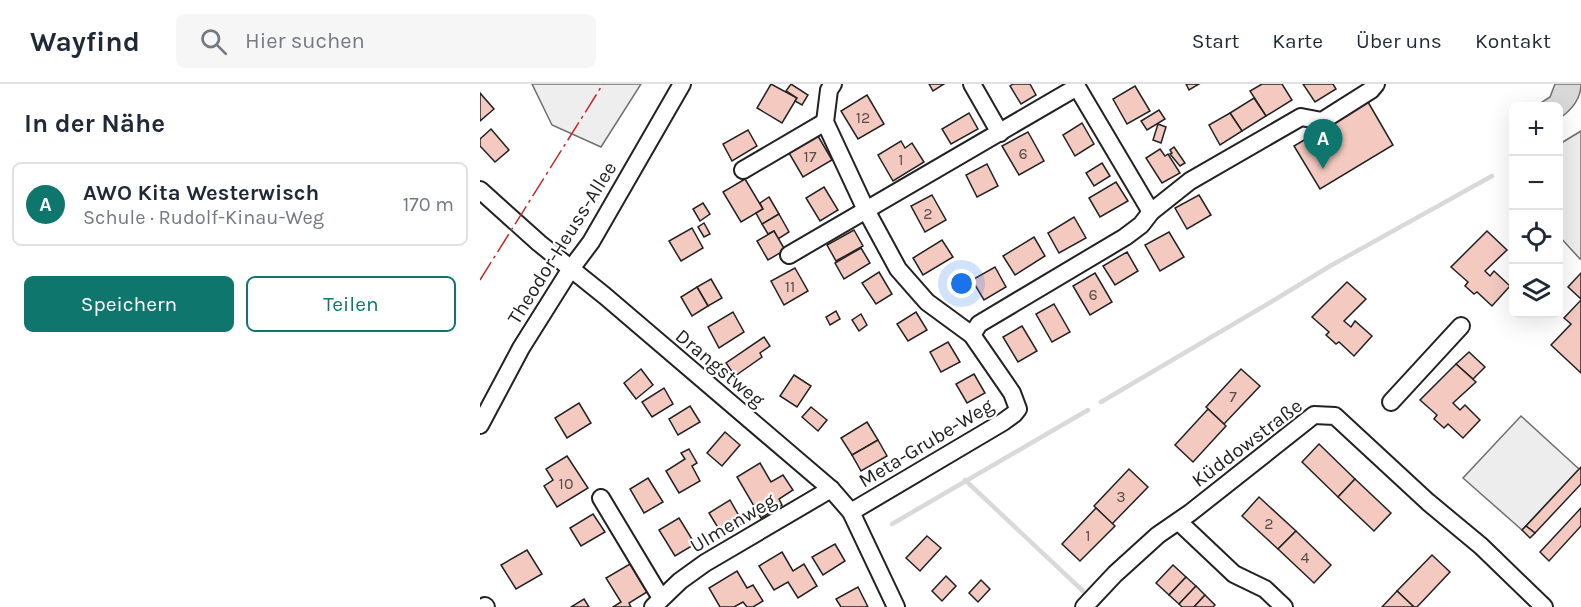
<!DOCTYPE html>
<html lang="de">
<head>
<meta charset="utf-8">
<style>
	body { margin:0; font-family:Karla,sans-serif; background:#f6f6f7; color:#1f2937 }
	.controls { position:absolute; right:18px; top:18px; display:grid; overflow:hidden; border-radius:9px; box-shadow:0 6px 24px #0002 }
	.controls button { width:54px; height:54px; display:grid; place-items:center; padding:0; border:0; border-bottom:2px solid #e0e1e3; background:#fff; color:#1f2937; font:30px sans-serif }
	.you { position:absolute; left:482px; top:200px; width:21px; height:21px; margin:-15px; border:4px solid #fff; border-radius:50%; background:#1a73e8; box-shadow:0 0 0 9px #1a73e833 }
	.badge { display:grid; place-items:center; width:39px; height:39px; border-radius:50%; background:#0f766e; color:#fff; font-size:20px; font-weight:700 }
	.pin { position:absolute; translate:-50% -50px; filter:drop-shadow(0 2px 3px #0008) }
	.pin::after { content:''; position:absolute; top:32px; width:21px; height:18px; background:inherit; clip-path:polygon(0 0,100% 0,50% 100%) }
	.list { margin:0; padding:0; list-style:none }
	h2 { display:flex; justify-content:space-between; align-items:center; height:78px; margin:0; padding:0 24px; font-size:26px }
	h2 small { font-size:20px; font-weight:400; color:#747a83 }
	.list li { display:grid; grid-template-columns:39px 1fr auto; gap:18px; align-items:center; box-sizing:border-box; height:84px; margin:0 12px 12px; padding:0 12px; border:2px solid #e0e1e3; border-radius:9px }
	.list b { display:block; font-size:22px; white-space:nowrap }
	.list p { margin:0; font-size:20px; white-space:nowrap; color:#747a83 }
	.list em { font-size:20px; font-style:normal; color:#747a83 }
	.actions { display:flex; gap:12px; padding:18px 24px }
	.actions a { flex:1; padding:14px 0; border:2px solid #0f766e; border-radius:9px; text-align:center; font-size:21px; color:#0f766e }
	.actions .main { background:#0f766e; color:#fff }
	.icon { flex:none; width:33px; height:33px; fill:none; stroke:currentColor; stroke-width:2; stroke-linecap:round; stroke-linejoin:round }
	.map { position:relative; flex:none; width:1101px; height:523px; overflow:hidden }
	header { display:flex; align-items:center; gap:36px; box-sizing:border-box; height:84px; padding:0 30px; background:#fff; border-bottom:2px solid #e0e1e3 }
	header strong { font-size:28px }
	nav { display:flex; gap:33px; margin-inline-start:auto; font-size:21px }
	.search { width:420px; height:54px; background:#f6f6f7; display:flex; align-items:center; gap:15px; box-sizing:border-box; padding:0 21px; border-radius:9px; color:#747a83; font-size:22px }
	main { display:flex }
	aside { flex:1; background:#fff }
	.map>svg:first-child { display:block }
	.green { fill:#eee; stroke:#6f6f6f; stroke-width:1.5 }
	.parking { fill:#ededed; stroke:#6f6f6f; stroke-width:1.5 }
	.water { fill:#d9d9d9; stroke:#6f6f6f; stroke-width:1.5 }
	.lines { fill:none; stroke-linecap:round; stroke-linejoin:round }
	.stream { stroke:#d9d9d9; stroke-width:4.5 }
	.building { fill:#f3c9c0; stroke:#222; stroke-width:1.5 }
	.minor-casing { stroke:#222; stroke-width:20 }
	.minor { stroke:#fff; stroke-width:16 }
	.power { stroke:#c62828; stroke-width:1.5; stroke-dasharray:21 4.5 3 4.5; stroke-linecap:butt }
	.labels { text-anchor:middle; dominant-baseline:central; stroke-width:4.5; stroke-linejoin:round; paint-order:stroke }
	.number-label { font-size:16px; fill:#564c4a }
	.street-label { font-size:20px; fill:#222; stroke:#fff }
</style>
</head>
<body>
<header>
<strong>Wayfind</strong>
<div class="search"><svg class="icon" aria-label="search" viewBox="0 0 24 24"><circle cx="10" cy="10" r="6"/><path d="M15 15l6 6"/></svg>Hier suchen</div>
<nav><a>Start</a><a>Karte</a><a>Über uns</a><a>Kontakt</a></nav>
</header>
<main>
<aside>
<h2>In der Nähe<small></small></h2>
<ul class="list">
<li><span class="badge">A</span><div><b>AWO Kita Westerwisch</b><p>Schule · Rudolf-Kinau-Weg</p></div><em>170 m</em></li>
</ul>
<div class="actions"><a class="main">Speichern</a><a>Teilen</a></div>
</aside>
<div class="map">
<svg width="1101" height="523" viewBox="0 0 1101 523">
	<rect width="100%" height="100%" fill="#fff"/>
	<g class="green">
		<polygon points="52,0 161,0 121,63 72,41"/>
		<polygon points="1101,47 1101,175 1100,175 1079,152 1078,61"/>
	</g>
	<polygon class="parking" points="1041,332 1099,385 1042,446 983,394"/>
	<path class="water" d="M1075,0h26c0,16 -10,26 -22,35l-1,-13h-22l14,-9z"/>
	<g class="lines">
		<g class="stream">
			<polyline points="621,318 796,215 850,182 1012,92"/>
			<polyline points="485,396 603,507"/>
			<polyline points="412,440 608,326"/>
		</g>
	</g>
	<g class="building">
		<polygon points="291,0 317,14 302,39 277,24"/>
		<polygon points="311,0 328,11 322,21 315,17 317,14 306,7"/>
		<polygon points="449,0 464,0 453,7"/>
		<polygon points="533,0 550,0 556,11 541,20 530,2"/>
		<polygon points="706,0 719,0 709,6"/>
		<polygon points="782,0 802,0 812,16 786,32 770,7"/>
		<polygon points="823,0 853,0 856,5 835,18"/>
		<polygon points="655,2 670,27 647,40 633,15"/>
		<polygon points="0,9 14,25 0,37"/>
		<polygon points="387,11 404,40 378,55 361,27"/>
		<polygon points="774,14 786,32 762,47 750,29"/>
		<polygon points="888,18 913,61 840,105 814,62"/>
		<polygon points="679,26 685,35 667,46 661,37"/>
		<polygon points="489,29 498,45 471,60 462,45"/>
		<polygon points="750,29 762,47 740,61 729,41"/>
		<polygon points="602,39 614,60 595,72 583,51"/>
		<polygon points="678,40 686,43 681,59 673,56"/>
		<polygon points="11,45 29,66 15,78 0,62 0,55"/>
		<polygon points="268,46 277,62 252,77 243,60"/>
		<polygon points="548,48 564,77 539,91 522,62"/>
		<polygon points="338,52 352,76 323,93 309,69"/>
		<polygon points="421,57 425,64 432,59 444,78 413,97 398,71"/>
		<polygon points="694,63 705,79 700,82 690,70 692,69 690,66"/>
		<polygon points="680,65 685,72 688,70 700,89 682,99 666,74"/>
		<polygon points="622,79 630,92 614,102 606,89"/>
		<polygon points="507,80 518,102 497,113 486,91"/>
		<polygon points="265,95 283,125 261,138 243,108"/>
		<polygon points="636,98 648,117 620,133 609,114"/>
		<polygon points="344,103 358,126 340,137 326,114"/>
		<polygon points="452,111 466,136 445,148 431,122"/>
		<polygon points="719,111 731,131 707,145 695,124"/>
		<polygon points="289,113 299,130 282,140 276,129 283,125 280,119"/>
		<polygon points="223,119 230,130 220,137 213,125"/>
		<polygon points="299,130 309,148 298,155 294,147 288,150 282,140"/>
		<polygon points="594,133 606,154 579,169 568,149"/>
		<polygon points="224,139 230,150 224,153 218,143"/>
		<polygon points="212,144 223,164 201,177 189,157"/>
		<polygon points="374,146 383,162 356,177 347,161"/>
		<polygon points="294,147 305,166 288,176 277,157"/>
		<polygon points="1007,147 1027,166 1005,187 1010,192 1014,187 1030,202 1012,222 997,208 994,210 985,202 988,198 971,183"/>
		<polygon points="689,148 704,173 680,187 665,161"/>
		<polygon points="554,153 565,172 535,191 523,172"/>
		<polygon points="462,156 473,173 443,191 433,174"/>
		<polygon points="381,164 390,179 364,195 355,179"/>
		<polygon points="647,168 658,187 635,201 623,182"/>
		<polygon points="515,183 526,203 504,216 492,196"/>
		<polygon points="315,184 328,207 304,221 291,197"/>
		<polygon points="399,188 412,210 396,220 382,199"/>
		<polygon points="615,189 632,218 610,231 593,202"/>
		<polygon points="1101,189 1101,215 1088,203"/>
		<polygon points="231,195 242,214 228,222 217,203"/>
		<polygon points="867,198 886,215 864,237 871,243 875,237 892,252 874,272 859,258 856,260 846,251 849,248 832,233"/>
		<polygon points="217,203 228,222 212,232 201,213"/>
		<polygon points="1101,216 1101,289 1071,261 1091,240 1084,234"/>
		<polygon points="574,220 590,248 572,258 556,230"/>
		<polygon points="356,227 360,235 350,241 346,233"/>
		<polygon points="253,228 264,248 239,264 228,243"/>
		<polygon points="436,228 447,246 428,257 417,240"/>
		<polygon points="381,230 387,241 379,247 372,236"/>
		<polygon points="542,242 557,267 538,278 523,253"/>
		<polygon points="284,253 290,262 280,269 282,273 255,292 246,279"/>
		<polygon points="468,258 480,278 461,288 450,268"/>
		<polygon points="989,268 1005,283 993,295 976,280"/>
		<polygon points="976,280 996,298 973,319 980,326 985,321 1000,336 983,354 968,340 964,344 954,335 957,331 940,316"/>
		<polygon points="161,285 173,301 156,315 144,299"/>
		<polygon points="761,285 780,302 744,340 726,323"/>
		<polygon points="494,290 505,309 487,319 476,300"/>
		<polygon points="314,291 331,302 317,323 300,312"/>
		<polygon points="184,304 193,320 172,333 162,318"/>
		<polygon points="99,319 111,339 87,354 75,334"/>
		<polygon points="210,322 220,338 198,351 189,335"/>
		<polygon points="331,323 347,336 338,347 322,333"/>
		<polygon points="728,325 746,342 713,378 695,361"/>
		<polygon points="387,338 398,356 372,371 361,354"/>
		<polygon points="245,348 260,361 242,382 227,369"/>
		<polygon points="398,356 407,372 381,387 372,371"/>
		<polygon points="839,360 875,395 858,413 822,378"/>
		<polygon points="209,365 217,379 212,382 220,397 199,409 186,387 205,375 201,369"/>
		<polygon points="87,372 108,404 77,423 64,402 73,396 66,385"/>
		<polygon points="280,379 291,398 303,391 313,406 299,415 302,421 281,434 257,393"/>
		<polygon points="1101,383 1101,400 1055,449 1046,442"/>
		<polygon points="649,385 668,403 632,440 614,422"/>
		<polygon points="168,394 183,418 164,429 150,405"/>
		<polygon points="875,395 911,429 894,447 858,413"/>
		<polygon points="779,413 816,447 798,465 762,432"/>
		<polygon points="250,416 263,439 243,452 229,429"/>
		<polygon points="616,424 635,442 600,477 582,460"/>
		<polygon points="1101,424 1101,442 1069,477 1060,468"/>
		<polygon points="113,430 125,448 101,462 90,444"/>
		<polygon points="199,434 215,460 195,472 179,446"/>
		<polygon points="1046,442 1055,449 1050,454 1042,446"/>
		<polygon points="816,447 851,481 834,499 798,465"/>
		<polygon points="447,452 461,464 440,487 426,474"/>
		<polygon points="355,460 365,477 343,491 332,473"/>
		<polygon points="47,466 62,490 36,505 21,481"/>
		<polygon points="302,468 313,487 324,480 337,502 318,514 308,498 294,506 279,482"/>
		<polygon points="952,471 970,488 937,523 934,523 917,507"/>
		<polygon points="150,480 167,508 149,519 151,523 133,523 141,518 126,494"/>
		<polygon points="693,481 706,493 689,511 676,499"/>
		<polygon points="257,487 267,504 273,501 283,517 273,523 267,523 263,518 254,523 240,523 229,504"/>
		<polygon points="466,492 476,502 462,517 452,507"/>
		<polygon points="706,493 716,502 699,520 689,511"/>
		<polygon points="501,496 510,505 498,518 489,509"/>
		<polygon points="716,502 725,511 714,523 702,523 699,520"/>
		<polygon points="378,503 388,523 361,523 356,515"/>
		<polygon points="917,507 934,523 902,523"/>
		<polygon points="725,511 735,521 733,523 714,523"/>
		<polygon points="104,515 109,523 91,523"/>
	</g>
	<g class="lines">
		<g class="minor-casing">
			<g id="minor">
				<polyline points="353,0 349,6 345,38 386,126 418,185 447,218 492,251 532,309 538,325 534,330 523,338 371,428"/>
				<polyline points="492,0 520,49"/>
				<polyline points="263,86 345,38"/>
				<polyline points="0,106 59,159 125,212 351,405 371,428 416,523"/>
				<polyline points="309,171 597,3 671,128"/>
				<polyline points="492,251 499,240 645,153 661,141 671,128 710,97 821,33 842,37 891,6 896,0"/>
				<polyline points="911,318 981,242"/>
				<polyline points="0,341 41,264 90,186 111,158 202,0"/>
				<polyline points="121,414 181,514"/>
				<polyline points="699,438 754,490 785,505 804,523"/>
				<polyline points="5,522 6,523"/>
				<polyline points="173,523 200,497 225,479 351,405"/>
				<polyline points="604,523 635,490 678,451 710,429 834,331 855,332 948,418 1001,462 1064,523"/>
			</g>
		</g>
		<use href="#minor" class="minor"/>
		<polyline class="power" points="0,196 123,0"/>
	</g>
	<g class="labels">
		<g class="number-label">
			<text x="383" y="33">12</text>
			<text x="543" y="69">6</text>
			<text x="330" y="72">17</text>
			<text x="421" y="75">1</text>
			<text x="448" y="129">2</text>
			<text x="310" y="202">11</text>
			<text x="613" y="210">6</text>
			<text x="753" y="312">7</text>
			<text x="86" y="399">10</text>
			<text x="641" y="412">3</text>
			<text x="789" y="439">2</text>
			<text x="608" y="451">1</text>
			<text x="825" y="473">4</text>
		</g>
		<g class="street-label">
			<text transform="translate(82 159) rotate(-58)">Theodor-Heuss-Allee</text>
			<text transform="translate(240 284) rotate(40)">Drangstweg</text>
			<text transform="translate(446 359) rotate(-31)">Meta-Grube-Weg</text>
			<text transform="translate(767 359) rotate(-37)">Küddowstraße</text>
			<text transform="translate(253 439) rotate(-31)">Ulmenweg</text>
		</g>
	</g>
</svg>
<div class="controls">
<button>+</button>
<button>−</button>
<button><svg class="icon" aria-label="locate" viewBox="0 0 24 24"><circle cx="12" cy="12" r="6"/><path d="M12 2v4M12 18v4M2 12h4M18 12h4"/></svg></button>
<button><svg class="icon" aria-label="layers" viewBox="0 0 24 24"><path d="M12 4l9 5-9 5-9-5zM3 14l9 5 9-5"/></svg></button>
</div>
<div class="you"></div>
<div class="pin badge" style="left:843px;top:85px">A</div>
</div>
</main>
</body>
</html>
